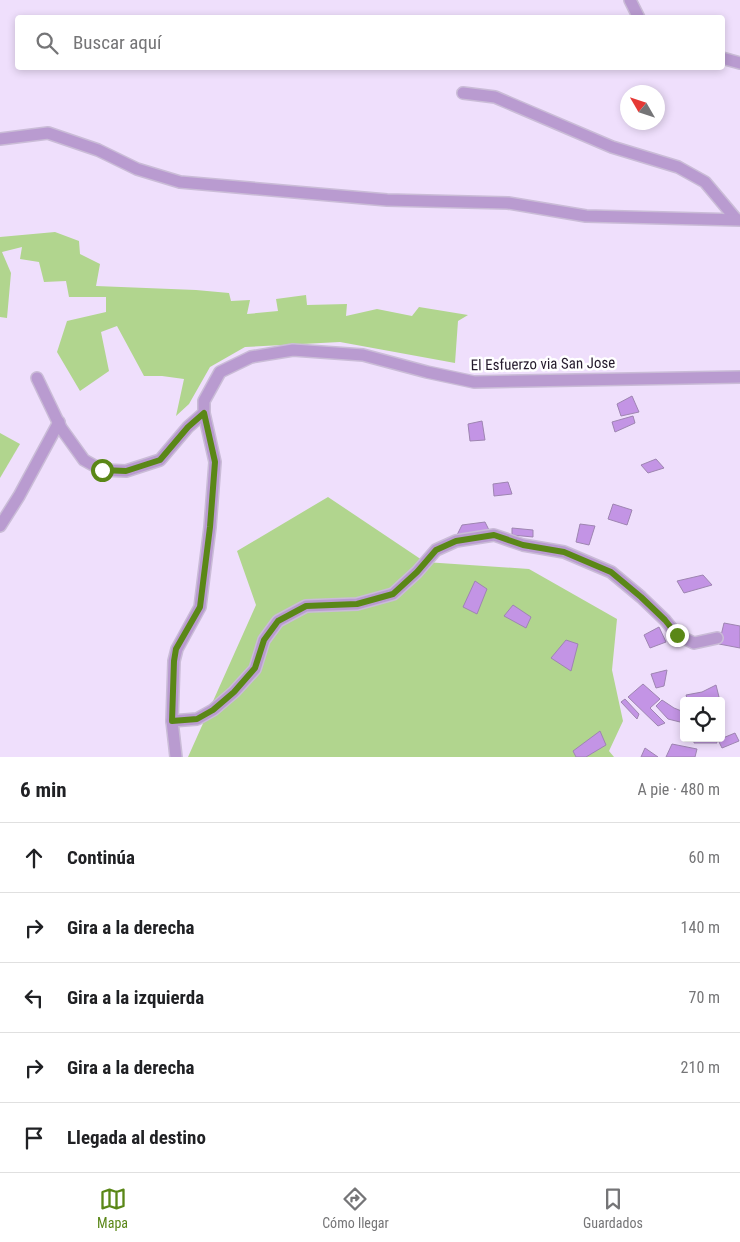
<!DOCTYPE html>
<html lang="es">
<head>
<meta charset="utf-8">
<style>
	body { margin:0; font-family:"Roboto Condensed",sans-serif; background:#f6f6f6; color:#202124 }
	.controls { position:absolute; right:15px; bottom:15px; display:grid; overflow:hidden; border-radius:5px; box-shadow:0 2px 8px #0003 }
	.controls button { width:45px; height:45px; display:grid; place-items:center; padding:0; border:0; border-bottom:1px solid #e0e0e0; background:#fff; color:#202124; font:25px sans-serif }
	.compass { position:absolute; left:620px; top:85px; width:45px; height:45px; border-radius:50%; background:#fff; box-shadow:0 2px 8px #0003; rotate:309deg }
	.stop { position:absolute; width:15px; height:15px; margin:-11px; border:4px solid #5a8717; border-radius:50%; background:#fff }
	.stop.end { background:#5a8717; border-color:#fff; box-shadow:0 1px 5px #0008 }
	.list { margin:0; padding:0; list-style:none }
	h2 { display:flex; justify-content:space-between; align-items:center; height:65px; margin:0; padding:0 20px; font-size:21px }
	h2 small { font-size:16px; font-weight:400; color:#757577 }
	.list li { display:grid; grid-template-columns:32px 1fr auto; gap:15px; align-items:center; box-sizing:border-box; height:70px; padding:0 20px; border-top:1px solid #e0e0e0 }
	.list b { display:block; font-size:19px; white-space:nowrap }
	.list em { font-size:16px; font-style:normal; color:#757577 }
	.icon { flex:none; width:28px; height:28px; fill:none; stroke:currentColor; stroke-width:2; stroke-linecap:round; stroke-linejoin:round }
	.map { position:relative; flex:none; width:740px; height:757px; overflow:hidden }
	.search { position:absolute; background:#fff; box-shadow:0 2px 8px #0003; left:15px; right:15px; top:15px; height:55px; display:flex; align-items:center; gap:12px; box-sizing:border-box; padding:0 18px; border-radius:5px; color:#757577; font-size:19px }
	.sheet { height:415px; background:#fff }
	nav { display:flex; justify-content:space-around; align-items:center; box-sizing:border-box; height:70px; border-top:1px solid #e0e0e0; background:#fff; font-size:14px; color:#757577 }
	nav a { display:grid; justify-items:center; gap:2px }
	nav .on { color:#5a8717 }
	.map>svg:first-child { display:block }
	.green { fill:#b1d58e }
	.building { fill:#c394e5; stroke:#9e85b1 }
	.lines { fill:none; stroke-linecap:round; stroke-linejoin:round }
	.minor-casing { stroke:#cabcd7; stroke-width:14 }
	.minor { stroke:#b99bd0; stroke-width:11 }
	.route { stroke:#5a8717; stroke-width:6 }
	.labels { text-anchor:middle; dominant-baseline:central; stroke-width:5; stroke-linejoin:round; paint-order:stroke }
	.street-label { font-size:15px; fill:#241a2c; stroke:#fff }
</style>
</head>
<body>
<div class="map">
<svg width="740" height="757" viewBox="0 0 740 757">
	<rect width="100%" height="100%" fill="#efdffc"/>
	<g class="green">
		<polygon points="55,232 79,241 80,254 100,264 96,286 196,290 229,293 231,301 250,300 247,314 278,311 276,299 306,295 307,305 347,304 346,316 377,309 412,316 419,307 468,315 458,321 455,363 340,342 245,347 210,367 189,404 176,416 184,379 162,376 144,376 117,326 101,332 109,371 80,391 57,352 67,321 106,312 106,297 69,297 66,281 44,282 39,262 20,259 22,247 2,252 11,273 7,318 0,317 0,237"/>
		<polygon points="0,433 20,444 0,478"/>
		<polygon points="328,497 425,562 529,569 617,619 612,670 623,721 609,751 614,757 188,757 256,605 237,551"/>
	</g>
	<g class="building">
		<polygon points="632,396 639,412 621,416 617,404"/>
		<polygon points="633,416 635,423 615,432 612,422"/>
		<polygon points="482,421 485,440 470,441 468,424"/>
		<polygon points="656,459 664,468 648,473 641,465"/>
		<polygon points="508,482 512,494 494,496 493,484"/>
		<polygon points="613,504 632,510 627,525 608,519"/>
		<polygon points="485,522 489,530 457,535 462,525"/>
		<polygon points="580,524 595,526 589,545 576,542"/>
		<polygon points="512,528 533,530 533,537 512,535"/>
		<polygon points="703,575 712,585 684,593 677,581"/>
		<polygon points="475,581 487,589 477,614 463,607"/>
		<polygon points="513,605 531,617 526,628 504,616"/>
		<polygon points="724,623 740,626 740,648 719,644"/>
		<polygon points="659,627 666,642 650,648 644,635"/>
		<polygon points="566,640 578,644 571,671 551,658"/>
		<polygon points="667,670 664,686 656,688 651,674"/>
		<polygon points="643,684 660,699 650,708 665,723 658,726 628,697"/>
		<polygon points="716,685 719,697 711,701 688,701 686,695 702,692"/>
		<polygon points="625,699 639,714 637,719 621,702"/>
		<polygon points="662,700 674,708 684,712 684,723 668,719 656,706"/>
		<polygon points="600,731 606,745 586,757 576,757 573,751"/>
		<polygon points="735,733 739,741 722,748 718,740"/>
		<polygon points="694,738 716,738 717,743 694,743"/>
		<polygon points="672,744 697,749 695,757 666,757"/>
		<polygon points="645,748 658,757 641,757"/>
	</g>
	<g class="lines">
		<g class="minor-casing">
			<g id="minor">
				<polyline points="630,0 639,18"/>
				<polyline points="722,58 740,63"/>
				<polyline points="463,93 495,97 612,147 678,167 705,182 736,219"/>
				<polyline points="0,139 48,133 98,150 137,169 180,182 387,200 508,203 586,216 740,220"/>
				<polyline points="37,378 61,428 84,460 102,470 126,471 160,460 188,427 204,413"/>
				<polyline points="0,526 19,496 59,422"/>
				<polyline points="172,721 197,719 213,710 234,692 255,669 264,640 278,621 306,606 357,604 393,594 417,572 436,550 456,541 494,535 523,545 564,552 611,572 641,597 665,620 677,635 694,643 717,638"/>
				<polyline points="176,757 172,721 174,661 177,649 200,607 210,527 215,462 204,413 204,401 220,372 251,357 293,350 363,355 427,372 474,382 740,377"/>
			</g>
		</g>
		<use href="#minor" class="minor"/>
	</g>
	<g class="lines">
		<polyline class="route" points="102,470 126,471 160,460 188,427 204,413 215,462 210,527 200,607 176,649 174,661 172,721 197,719 213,710 234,692 255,668 264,640 278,621 306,606 357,604 393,594 417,572 436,550 456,541 494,535 523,545 564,552 611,572 641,597 665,620 677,635"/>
	</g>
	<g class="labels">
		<g class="street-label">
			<text transform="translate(543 364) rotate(-1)">El Esfuerzo via San Jose</text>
		</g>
	</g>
</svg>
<div class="controls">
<button><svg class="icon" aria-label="locate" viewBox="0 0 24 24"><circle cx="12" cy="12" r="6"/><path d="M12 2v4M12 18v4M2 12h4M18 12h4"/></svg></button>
</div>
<svg class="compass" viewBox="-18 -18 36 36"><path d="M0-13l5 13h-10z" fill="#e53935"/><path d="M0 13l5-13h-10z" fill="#757577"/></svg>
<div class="stop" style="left:102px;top:470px"></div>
<div class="stop end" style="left:677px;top:635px"></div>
<div class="search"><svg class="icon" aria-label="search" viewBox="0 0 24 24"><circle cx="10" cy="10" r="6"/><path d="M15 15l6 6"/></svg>Buscar aquí</div>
</div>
<section class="sheet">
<h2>6 min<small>A pie · 480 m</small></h2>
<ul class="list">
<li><svg class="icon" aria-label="ahead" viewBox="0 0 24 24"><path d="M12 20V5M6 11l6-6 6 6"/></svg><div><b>Continúa</b></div><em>60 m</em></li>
<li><svg class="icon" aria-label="right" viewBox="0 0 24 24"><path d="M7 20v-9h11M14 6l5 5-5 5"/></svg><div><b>Gira a la derecha</b></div><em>140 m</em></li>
<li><svg class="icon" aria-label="left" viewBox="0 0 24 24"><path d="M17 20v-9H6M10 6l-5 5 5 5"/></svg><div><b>Gira a la izquierda</b></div><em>70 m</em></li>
<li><svg class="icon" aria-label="right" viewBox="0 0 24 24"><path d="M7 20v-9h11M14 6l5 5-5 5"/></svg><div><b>Gira a la derecha</b></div><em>210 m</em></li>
<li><svg class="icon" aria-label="arrive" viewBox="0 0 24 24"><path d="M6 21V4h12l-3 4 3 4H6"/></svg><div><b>Llegada al destino</b></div></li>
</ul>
</section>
<nav>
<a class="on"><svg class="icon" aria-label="map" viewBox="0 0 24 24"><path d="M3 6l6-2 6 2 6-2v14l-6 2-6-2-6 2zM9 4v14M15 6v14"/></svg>Mapa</a>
<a><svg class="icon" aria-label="directions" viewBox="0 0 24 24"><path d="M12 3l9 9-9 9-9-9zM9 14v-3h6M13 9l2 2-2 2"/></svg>Cómo llegar</a>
<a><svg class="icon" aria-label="saved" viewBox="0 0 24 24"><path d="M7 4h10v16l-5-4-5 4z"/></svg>Guardados</a>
</nav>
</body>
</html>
